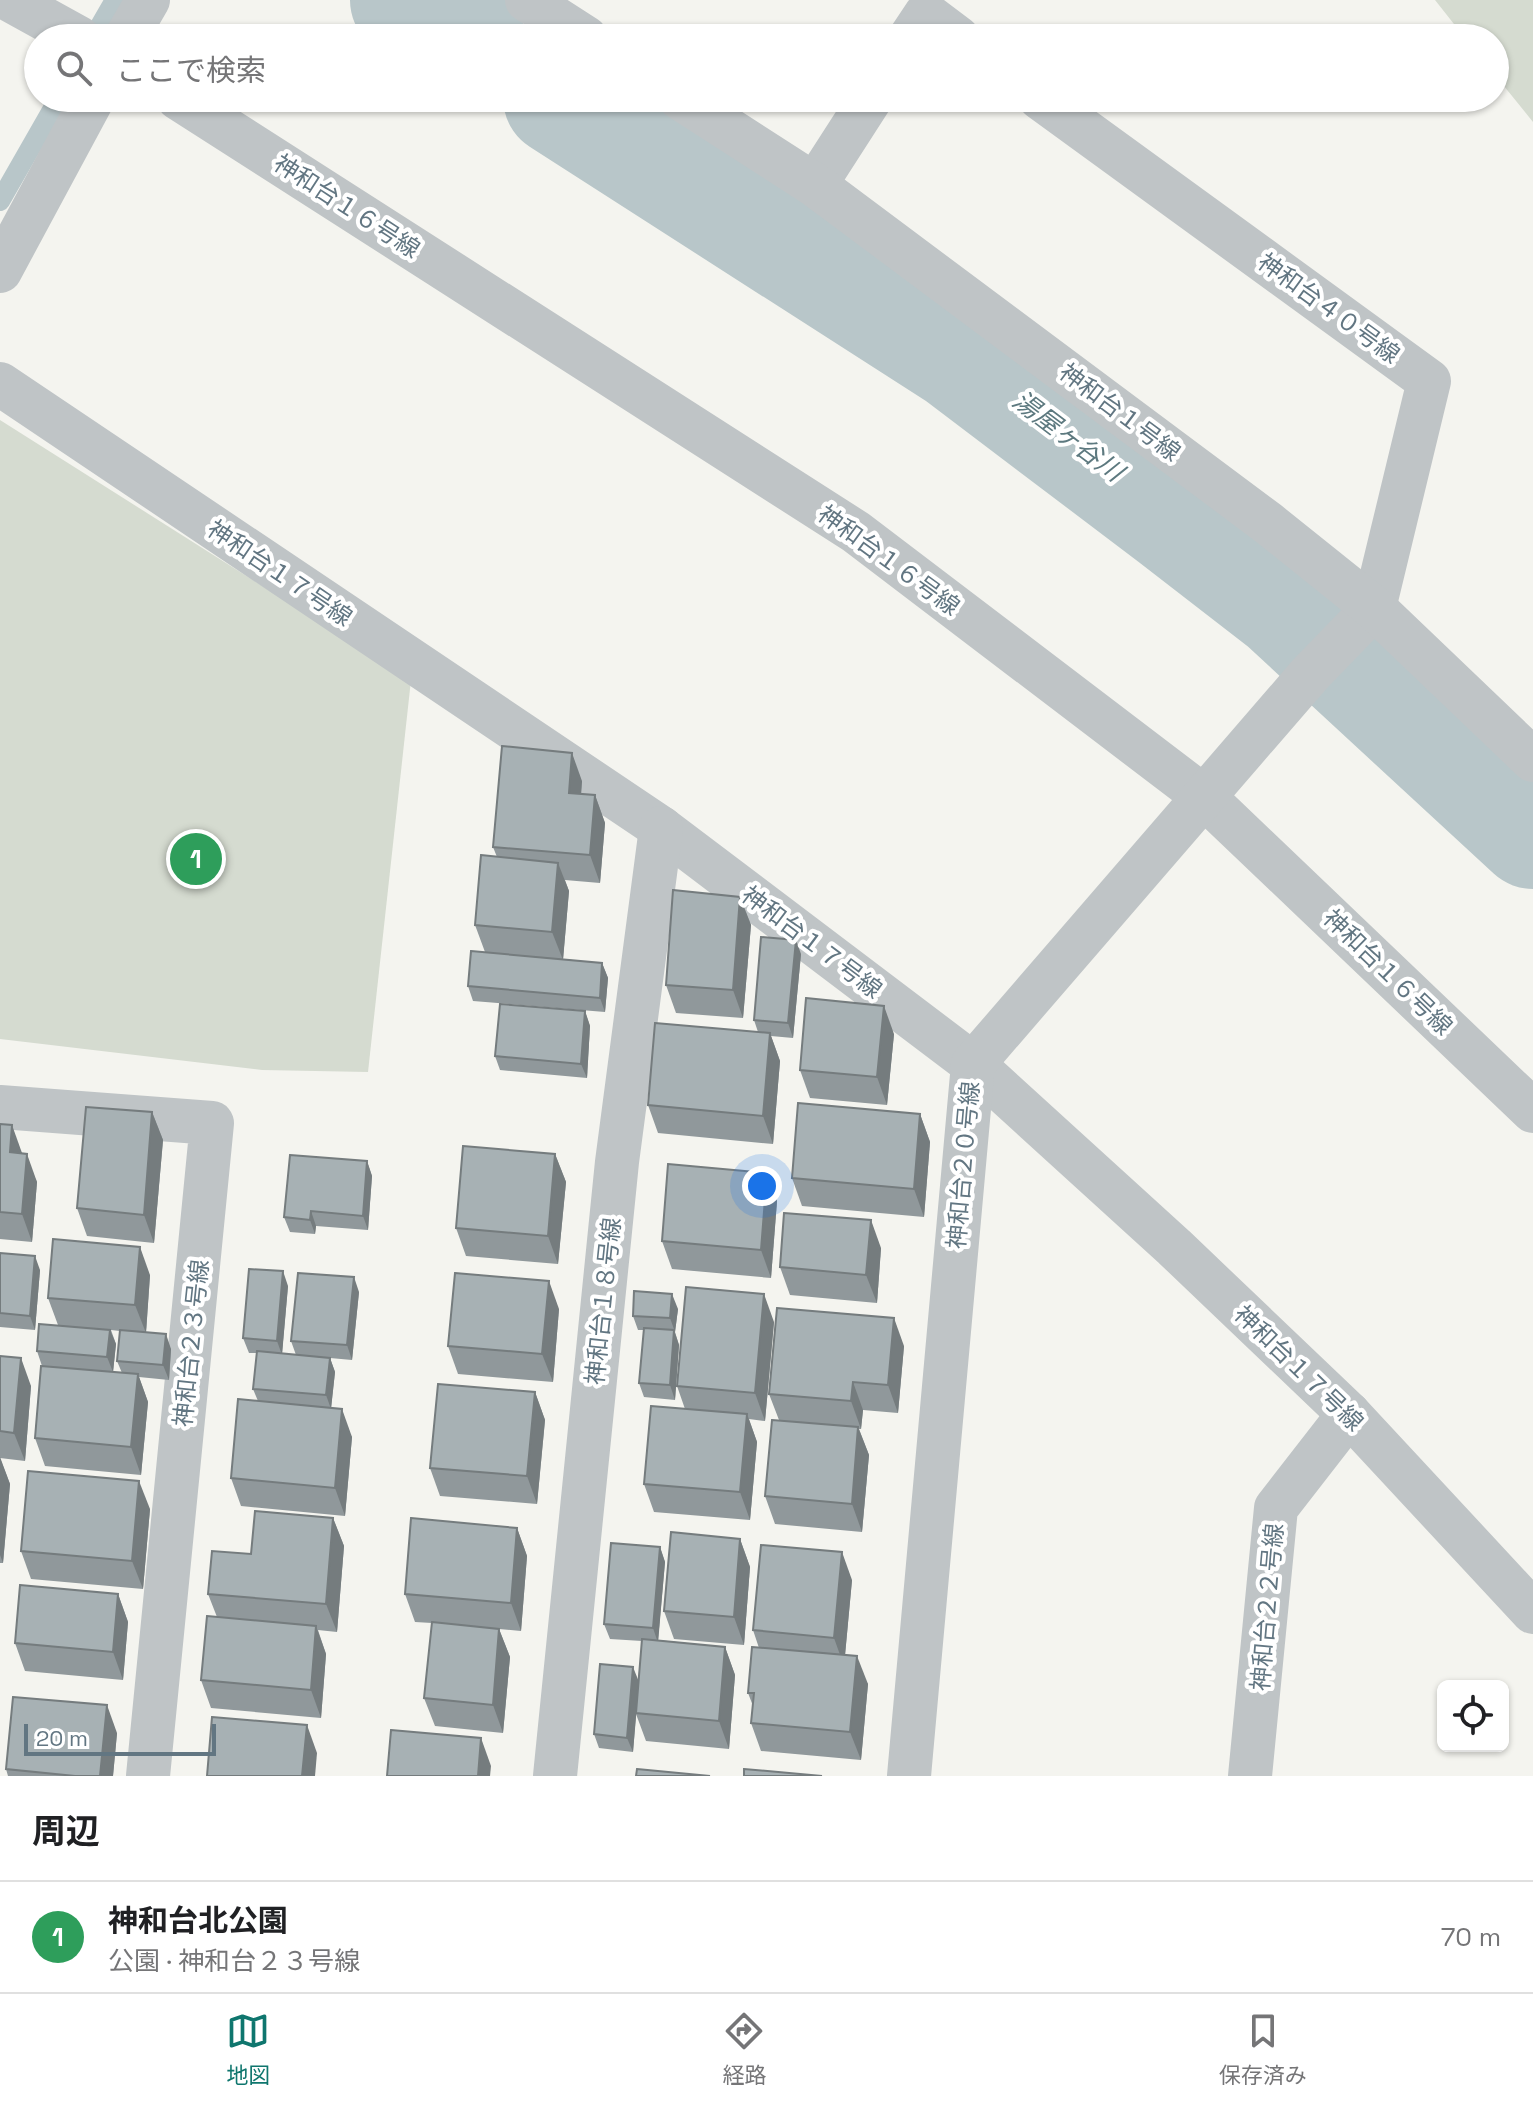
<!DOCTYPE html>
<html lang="ja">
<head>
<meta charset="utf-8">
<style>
	body { margin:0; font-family:"Space Grotesk","Noto Sans JP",sans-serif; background:#f6f6f6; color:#202124 }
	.controls { position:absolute; right:24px; bottom:24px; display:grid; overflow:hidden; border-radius:12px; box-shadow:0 2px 6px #0004 }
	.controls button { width:72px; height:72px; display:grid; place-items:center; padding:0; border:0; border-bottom:2px solid #e0e0e0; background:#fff; color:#202124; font:40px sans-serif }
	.scale { position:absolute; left:24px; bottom:20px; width:192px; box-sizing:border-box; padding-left:8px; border:4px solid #627682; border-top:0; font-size:22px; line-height:28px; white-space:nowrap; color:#627682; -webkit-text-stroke:6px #fff; paint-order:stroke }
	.you { position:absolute; left:762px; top:1186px; width:28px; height:28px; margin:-20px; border:6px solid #fff; border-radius:50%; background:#1a73e8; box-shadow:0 0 0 12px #1a73e833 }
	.badge { display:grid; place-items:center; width:52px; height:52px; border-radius:50%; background:#0f766e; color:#fff; font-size:26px; font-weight:700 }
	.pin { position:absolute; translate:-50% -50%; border:4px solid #fff; box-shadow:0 2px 8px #0006 }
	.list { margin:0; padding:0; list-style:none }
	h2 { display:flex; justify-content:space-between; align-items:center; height:104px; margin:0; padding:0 32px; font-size:34px }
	h2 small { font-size:26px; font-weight:400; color:#757577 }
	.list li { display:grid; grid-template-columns:52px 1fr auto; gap:24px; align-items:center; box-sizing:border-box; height:112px; padding:0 32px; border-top:2px solid #e0e0e0 }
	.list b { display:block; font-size:30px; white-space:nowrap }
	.list p { margin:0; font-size:26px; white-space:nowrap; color:#757577 }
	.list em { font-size:26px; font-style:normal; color:#757577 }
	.icon { flex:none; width:44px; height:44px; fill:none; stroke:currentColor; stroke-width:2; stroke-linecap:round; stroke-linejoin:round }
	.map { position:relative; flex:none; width:1533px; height:1776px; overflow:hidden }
	.search { position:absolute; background:#fff; box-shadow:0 2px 6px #0004; left:24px; right:24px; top:24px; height:88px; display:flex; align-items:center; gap:20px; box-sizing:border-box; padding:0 28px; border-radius:44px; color:#757577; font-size:30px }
	.sheet { height:216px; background:#fff }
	nav { display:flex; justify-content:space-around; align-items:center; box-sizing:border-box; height:112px; border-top:2px solid #e0e0e0; background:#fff; font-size:22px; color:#757577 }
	nav a { display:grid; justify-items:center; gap:4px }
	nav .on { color:#0f766e }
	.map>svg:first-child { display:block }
	.green { fill:#d5dbd0 }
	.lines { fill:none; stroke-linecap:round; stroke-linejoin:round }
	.stream { stroke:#b8c6c9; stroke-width:20 }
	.river { stroke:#b8c6c9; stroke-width:116 }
	.minor { stroke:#bfc4c6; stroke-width:44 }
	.tertiary { stroke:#bfc4c6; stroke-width:44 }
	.wall { fill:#90989b; fill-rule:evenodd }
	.shaded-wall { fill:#757c7e }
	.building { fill:#a7b1b4; stroke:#757c7e; stroke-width:2 }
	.labels { text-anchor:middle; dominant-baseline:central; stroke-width:8; stroke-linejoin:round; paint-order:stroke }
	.street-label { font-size:24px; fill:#627682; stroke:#fff }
	.water-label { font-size:26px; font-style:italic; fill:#5d797f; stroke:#fff }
</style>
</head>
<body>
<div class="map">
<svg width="1533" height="1776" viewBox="0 0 1533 1776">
	<rect width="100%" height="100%" fill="#f4f4ef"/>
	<g class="green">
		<polygon points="1435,0 1533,0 1533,122 1495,75 1495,38 1465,38"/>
		<polygon points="0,420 411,680 368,1072 262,1070 0,1039"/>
	</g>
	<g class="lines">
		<g class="stream">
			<polyline points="93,38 115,0"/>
			<polyline points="0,201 59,98"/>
		</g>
		<g class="river">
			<polyline points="408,0 467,38"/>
			<polyline points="561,98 960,354 1174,516 1284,601 1533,831"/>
		</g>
		<g class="minor">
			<polyline points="10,0 79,38"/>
			<polyline points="126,38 148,0"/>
			<polyline points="910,38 926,14 958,38"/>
			<polyline points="178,98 856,532 1203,796 1533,1111"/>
			<polyline points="815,185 871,98"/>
			<polyline points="0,271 93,98"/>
			<polyline points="0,384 661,828 973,1064 1174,1247 1349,1414 1533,1612"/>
			<polyline points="0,1107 212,1123 148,1776"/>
			<polyline points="555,1776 617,1162 661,828"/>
			<polyline points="909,1776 973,1064 1310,674 1374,608 1429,381 1040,98"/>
			<polyline points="1250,1776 1276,1508 1349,1414"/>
		</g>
		<g class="tertiary">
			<polyline points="527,0 586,38"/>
			<polyline points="680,98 815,185 1268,523 1374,608 1533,760"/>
		</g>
	</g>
	<g class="wall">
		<polygon points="582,781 581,794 595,795 605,823 600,883 565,880 569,891 563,959 602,963 608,978 605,1012 473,1001 468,986 485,952 475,925 497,857 493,847"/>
		<polygon points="740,897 751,925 743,1018 676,1013 666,985"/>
		<polygon points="801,954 793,1038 771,1036 780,1061 773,1144 658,1133 648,1105 758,1032 754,1020"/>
		<polygon points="585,1011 590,1026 587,1078 500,1070 495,1056"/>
		<polygon points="894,1034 887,1105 810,1098 800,1070"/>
		<polygon points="152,1112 163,1140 154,1243 87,1236 77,1208"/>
		<polygon points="920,1114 930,1142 924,1217 802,1206 792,1178"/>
		<polygon points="0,1124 22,1153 37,1182 32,1242 0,1239"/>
		<polygon points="555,1154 566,1182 558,1264 466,1256 456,1228"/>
		<polygon points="367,1161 372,1176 368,1230 316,1226 315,1234 290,1232 284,1217"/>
		<polygon points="767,1173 777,1201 771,1278 672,1269 662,1241"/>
		<polygon points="881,1248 877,1303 790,1295 780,1267"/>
		<polygon points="0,1253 40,1270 35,1330 0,1327"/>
		<path d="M150,1275l-4,57 25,17 -2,31 -30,-3 9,25 -7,73 -96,-9 -10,-28 7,-72 -5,-15 21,-26 -10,-27zM111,1330l9,1 -3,30 5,12 -9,-1 3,-28z"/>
		<polygon points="288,1286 282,1353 296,1355 291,1341 359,1292 352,1360 330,1358 335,1372 331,1408 352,1437 345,1516 241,1506 231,1478 258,1401 253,1389 257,1353 249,1353 243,1338"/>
		<polygon points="559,1309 553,1382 458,1374 448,1346"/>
		<polygon points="678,1309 675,1332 679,1345 675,1400 644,1397 639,1383 644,1330 638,1330 633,1316"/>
		<polygon points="774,1322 765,1421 749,1419 757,1442 750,1520 654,1512 644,1484 685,1409 677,1386"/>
		<polygon points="904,1346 898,1413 863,1410 861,1429 859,1429 869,1455 862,1532 775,1524 765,1496 779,1420 769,1394"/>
		<polygon points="0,1356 31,1386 25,1461 0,1458 10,1484 3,1563 0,1563"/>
		<polygon points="535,1392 545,1420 537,1504 440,1496 430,1468"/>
		<polygon points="150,1509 143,1589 31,1579 21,1551"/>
		<polygon points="333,1518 344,1546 337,1632 318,1630 326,1654 321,1718 211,1708 201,1680 217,1617 208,1594 251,1554"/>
		<polygon points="517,1528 527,1556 521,1631 499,1629 510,1657 503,1733 435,1726 424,1698 432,1623 415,1622 405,1594"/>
		<polygon points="740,1539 750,1567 744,1645 674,1639 664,1611"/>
		<polygon points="660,1547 665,1562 658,1640 725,1647 735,1675 729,1749 646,1741 636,1714 633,1752 599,1748 594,1734 638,1681 642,1641 610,1639 604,1624"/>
		<polygon points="852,1580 845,1655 868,1684 861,1760 761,1751 751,1723 753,1706 748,1693 759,1648 753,1630"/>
		<polygon points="118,1594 128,1622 123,1680 25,1671 15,1643"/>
		<polygon points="117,1733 113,1776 8,1776 6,1769"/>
	</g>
	<g class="shaded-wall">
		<polygon points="572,753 582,781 579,821 569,793"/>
		<polygon points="595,795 605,823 600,883 590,855"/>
		<polygon points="558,863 569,891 563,960 552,932"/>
		<polygon points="740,897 751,925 743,1018 733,990"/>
		<polygon points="796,940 801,954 793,1038 788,1023"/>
		<polygon points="602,963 608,978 605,1012 600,998"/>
		<polygon points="884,1006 894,1034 887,1105 877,1077"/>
		<polygon points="585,1011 590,1026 587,1078 581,1064"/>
		<polygon points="770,1033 780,1061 773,1144 763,1116"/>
		<polygon points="152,1112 163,1140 154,1243 144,1215"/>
		<polygon points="920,1114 930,1142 924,1217 914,1189"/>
		<polygon points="12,1125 22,1153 10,1152"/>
		<polygon points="27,1154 37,1182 32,1242 22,1214"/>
		<polygon points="555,1154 566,1182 558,1264 548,1236"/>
		<polygon points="367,1161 372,1176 368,1230 363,1216"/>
		<polygon points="767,1173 777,1201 771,1278 761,1250"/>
		<polygon points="311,1211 316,1226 315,1234 310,1220"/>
		<polygon points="871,1220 881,1248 877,1303 866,1275"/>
		<polygon points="140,1247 150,1275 146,1333 135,1305"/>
		<polygon points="35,1256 40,1270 35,1330 30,1316"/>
		<polygon points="283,1271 288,1286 282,1355 277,1341"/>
		<polygon points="354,1277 359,1292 352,1360 347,1345"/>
		<polygon points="549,1281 559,1309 553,1382 542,1354"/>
		<polygon points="672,1294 678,1309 675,1332 670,1318"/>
		<polygon points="764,1294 774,1322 765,1421 755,1393"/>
		<polygon points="894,1318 904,1346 898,1413 888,1385"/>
		<polygon points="110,1330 116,1344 113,1372 107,1357"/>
		<polygon points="674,1330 679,1345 675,1400 670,1385"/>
		<polygon points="166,1334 171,1349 169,1380 163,1365"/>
		<polygon points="21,1358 31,1386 25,1461 14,1433"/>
		<polygon points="330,1358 335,1372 331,1409 326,1395"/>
		<polygon points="138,1374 148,1402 141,1475 131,1447"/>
		<polygon points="853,1382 863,1410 861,1429 851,1401"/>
		<polygon points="535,1392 545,1420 537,1504 527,1476"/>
		<polygon points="342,1409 352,1437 345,1516 335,1488"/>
		<polygon points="747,1414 757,1442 750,1520 740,1492"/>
		<polygon points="858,1427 869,1455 862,1532 852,1504"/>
		<polygon points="0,1457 10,1484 3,1563 0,1555"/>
		<polygon points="139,1481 150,1509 143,1589 132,1561"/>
		<polygon points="333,1518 344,1546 337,1632 326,1604"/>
		<polygon points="517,1528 527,1556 521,1631 511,1603"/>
		<polygon points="740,1539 750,1567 744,1645 734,1617"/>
		<polygon points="660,1547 665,1562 658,1643 653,1628"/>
		<polygon points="842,1552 852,1580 844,1666 834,1638"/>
		<polygon points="118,1594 128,1622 123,1680 113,1652"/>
		<polygon points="316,1626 326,1654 321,1718 311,1690"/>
		<polygon points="499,1629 510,1657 503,1733 493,1705"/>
		<polygon points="725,1647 735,1675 729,1749 719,1721"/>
		<polygon points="857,1656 868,1684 861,1760 850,1732"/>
		<polygon points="633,1667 639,1682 633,1752 627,1738"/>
		<polygon points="107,1705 117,1733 113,1776 100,1776"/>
		<polygon points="307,1725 317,1753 315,1776 302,1776"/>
		<polygon points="481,1738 491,1766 490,1776 478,1776"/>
	</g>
	<g class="building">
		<polygon points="502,746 572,753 569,793 595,795 590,855 493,847"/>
		<polygon points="481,855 558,863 552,932 475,925"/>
		<polygon points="673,890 740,897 733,990 666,985"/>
		<polygon points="761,937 796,940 788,1023 754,1020"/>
		<polygon points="471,951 602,963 600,998 468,986"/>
		<polygon points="806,998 884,1006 877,1077 800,1070"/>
		<polygon points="500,1004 585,1011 581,1064 495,1056"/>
		<polygon points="655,1023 770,1033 763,1116 648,1105"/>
		<polygon points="798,1103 920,1114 914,1189 792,1178"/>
		<polygon points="86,1107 152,1112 144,1215 77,1208"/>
		<polygon points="0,1124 12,1125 10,1152 27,1154 22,1214 0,1212"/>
		<polygon points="463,1146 555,1154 548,1236 456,1228"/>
		<polygon points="290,1155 367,1161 363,1216 311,1211 310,1220 284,1217"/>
		<polygon points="668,1164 767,1173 761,1250 662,1241"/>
		<polygon points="784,1213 871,1220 866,1275 780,1267"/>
		<polygon points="53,1239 140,1247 135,1305 48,1298"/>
		<polygon points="0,1253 35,1256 30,1316 0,1313"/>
		<polygon points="249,1269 283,1271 277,1341 243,1338"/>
		<polygon points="298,1273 354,1277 347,1345 291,1341"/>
		<polygon points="455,1273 549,1281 542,1354 448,1346"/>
		<polygon points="686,1287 764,1294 755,1393 677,1386"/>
		<polygon points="634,1291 672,1294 670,1318 633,1316"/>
		<polygon points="777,1308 894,1318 888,1385 853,1382 851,1401 769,1394"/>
		<polygon points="39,1324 110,1330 107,1357 37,1351"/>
		<polygon points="644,1328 674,1330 670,1385 639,1383"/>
		<polygon points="120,1330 166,1334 163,1365 117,1361"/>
		<polygon points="257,1351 330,1358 326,1395 253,1389"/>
		<polygon points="0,1356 21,1358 14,1433 0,1431"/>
		<polygon points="41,1366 138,1374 131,1447 35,1438"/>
		<polygon points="438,1384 535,1392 527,1476 430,1468"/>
		<polygon points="238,1399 342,1409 335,1488 231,1478"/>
		<polygon points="651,1406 747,1414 740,1492 644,1484"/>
		<polygon points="772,1420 858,1427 852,1504 765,1496"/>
		<polygon points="28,1471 139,1481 132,1561 21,1551"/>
		<polygon points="255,1511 333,1518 326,1604 208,1594 212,1551 251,1554"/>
		<polygon points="411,1518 517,1528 511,1603 405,1594"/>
		<polygon points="671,1532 740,1539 734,1617 664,1611"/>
		<polygon points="611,1543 660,1547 653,1628 604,1624"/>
		<polygon points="761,1545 842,1552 834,1638 753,1630"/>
		<polygon points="20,1585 118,1594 113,1652 15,1643"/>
		<polygon points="207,1616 316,1626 311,1690 201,1680"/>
		<polygon points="432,1622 499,1629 493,1705 424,1698"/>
		<polygon points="642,1639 725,1647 719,1721 636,1713"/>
		<polygon points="752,1647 857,1656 850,1732 751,1723 754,1693 748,1693"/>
		<polygon points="600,1664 633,1667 627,1738 594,1734"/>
		<polygon points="13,1697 107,1705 100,1776 75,1776 6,1769"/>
		<polygon points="212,1717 307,1725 302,1776 207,1776"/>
		<polygon points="391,1730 481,1738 478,1776 387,1776"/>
		<polygon points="637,1769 710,1776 636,1776"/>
		<polygon points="744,1769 822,1776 744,1776"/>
	</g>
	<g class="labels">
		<g class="street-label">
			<text transform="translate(347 206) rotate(33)">神和台１６号線</text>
			<text transform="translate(1329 308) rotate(36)">神和台４０号線</text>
			<text transform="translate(1120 412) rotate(37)">神和台１号線</text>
			<text transform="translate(889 560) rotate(36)">神和台１６号線</text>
			<text transform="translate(280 573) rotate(34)">神和台１７号線</text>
			<text transform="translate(812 942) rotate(37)">神和台１７号線</text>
			<text transform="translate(1388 972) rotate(44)">神和台１６号線</text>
			<text transform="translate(963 1165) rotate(-85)">神和台２０号線</text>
			<text transform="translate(603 1301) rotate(-84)">神和台１８号線</text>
			<text transform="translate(191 1343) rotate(-84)">神和台２３号線</text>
			<text transform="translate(1299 1368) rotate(44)">神和台１７号線</text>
			<text transform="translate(1267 1607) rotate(-85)">神和台２２号線</text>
		</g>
		<g class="water-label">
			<text transform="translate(1068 436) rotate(37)">湯屋ヶ谷川</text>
		</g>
	</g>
</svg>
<div class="controls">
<button><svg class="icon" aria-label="locate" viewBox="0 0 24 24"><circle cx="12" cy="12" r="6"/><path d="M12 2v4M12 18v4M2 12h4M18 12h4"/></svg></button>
</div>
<div class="scale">20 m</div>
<div class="you"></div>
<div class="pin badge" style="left:196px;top:859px;background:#2e9e5b">1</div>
<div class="search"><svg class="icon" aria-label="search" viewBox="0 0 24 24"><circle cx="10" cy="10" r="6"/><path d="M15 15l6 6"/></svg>ここで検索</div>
</div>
<section class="sheet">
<h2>周辺<small></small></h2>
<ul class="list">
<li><span class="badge" style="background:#2e9e5b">1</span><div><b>神和台北公園</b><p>公園 · 神和台２３号線</p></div><em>70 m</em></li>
</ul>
</section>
<nav>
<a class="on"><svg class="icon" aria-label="map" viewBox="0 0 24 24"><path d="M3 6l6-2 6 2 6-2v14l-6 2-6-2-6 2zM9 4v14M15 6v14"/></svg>地図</a>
<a><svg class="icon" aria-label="directions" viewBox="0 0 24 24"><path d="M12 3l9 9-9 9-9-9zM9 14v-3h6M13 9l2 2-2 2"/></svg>経路</a>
<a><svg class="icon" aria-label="saved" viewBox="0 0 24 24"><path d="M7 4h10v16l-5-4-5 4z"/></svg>保存済み</a>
</nav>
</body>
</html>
